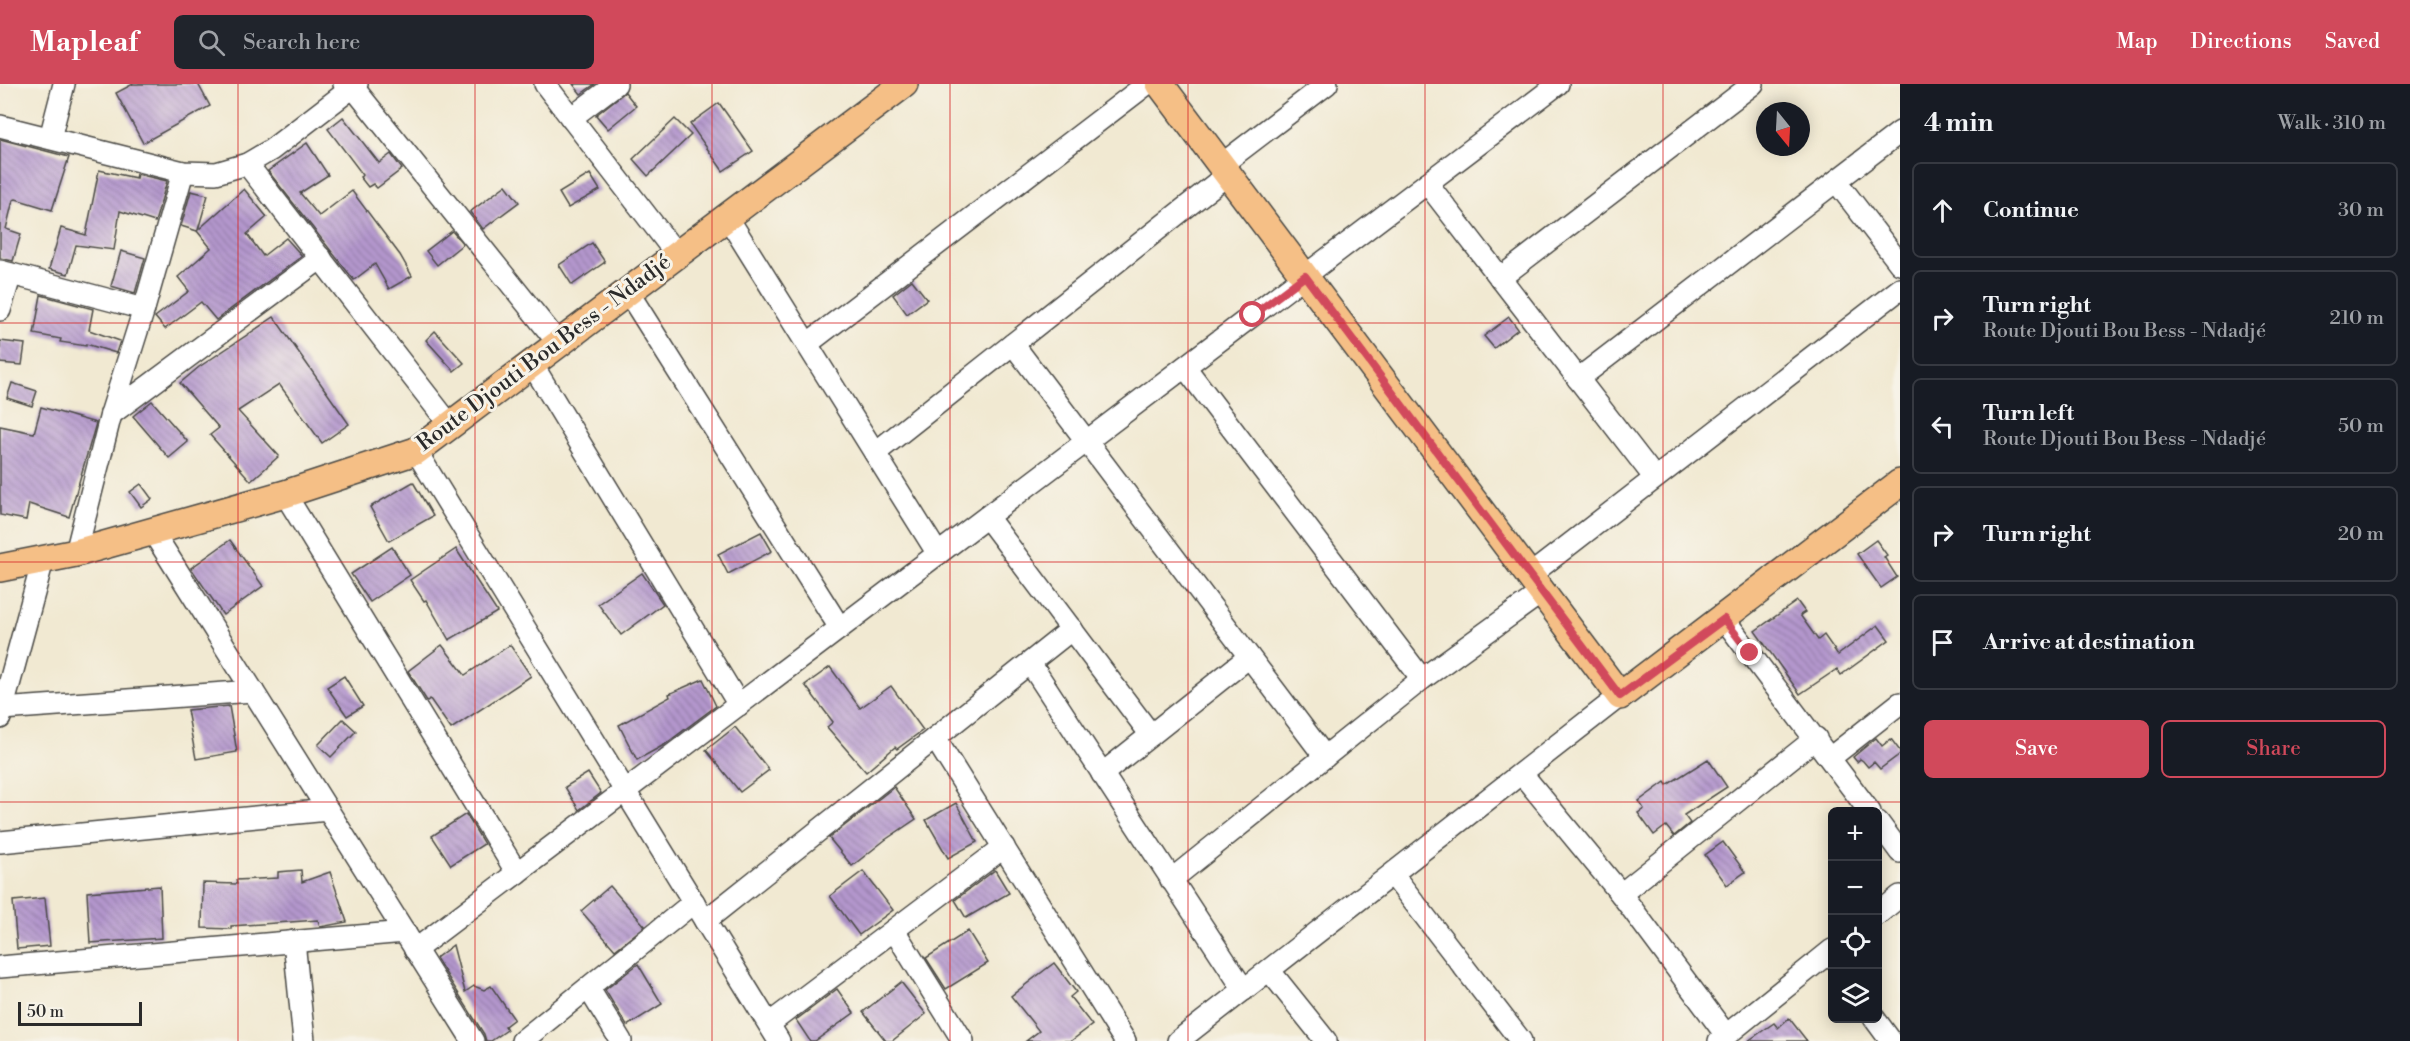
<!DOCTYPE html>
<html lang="en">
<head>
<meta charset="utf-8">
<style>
	body { margin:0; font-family:"Libre Bodoni",serif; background:#20242c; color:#f1f3f6 }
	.controls { position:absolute; right:18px; bottom:18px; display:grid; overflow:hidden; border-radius:9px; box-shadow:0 3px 15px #0003 }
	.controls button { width:54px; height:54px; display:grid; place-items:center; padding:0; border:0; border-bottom:2px solid #363941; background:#171b24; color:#f1f3f6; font:30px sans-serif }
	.compass { position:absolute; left:1756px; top:18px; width:54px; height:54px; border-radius:50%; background:#171b24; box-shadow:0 3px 15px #0003; rotate:162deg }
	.scale { position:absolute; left:18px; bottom:15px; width:124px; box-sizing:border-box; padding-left:6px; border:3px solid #2b2b2b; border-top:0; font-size:16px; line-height:21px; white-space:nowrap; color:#2b2b2b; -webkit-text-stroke:4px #f7f3e8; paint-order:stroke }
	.stop { position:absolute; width:18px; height:18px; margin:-14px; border:4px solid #d1495b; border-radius:50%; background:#fff }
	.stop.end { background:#d1495b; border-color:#fff; box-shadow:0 2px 6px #0008 }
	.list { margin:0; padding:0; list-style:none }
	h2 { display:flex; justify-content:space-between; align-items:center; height:78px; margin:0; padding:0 24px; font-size:26px }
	h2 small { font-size:20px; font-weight:400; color:#9ea1a6 }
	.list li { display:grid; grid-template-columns:39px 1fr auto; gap:18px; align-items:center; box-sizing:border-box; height:96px; margin:0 12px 12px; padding:0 12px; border:2px solid #363941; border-radius:9px }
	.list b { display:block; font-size:22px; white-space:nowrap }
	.list p { margin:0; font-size:20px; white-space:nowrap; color:#9ea1a6 }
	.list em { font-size:20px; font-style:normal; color:#9ea1a6 }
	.actions { display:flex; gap:12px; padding:18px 24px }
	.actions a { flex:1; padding:14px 0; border:2px solid #d1495b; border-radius:9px; text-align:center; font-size:21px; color:#d1495b }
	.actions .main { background:#d1495b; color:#fff }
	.icon { flex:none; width:33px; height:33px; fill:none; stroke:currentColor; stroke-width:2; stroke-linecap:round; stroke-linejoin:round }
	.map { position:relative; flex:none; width:1900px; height:957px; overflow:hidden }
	header { display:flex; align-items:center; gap:36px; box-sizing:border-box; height:84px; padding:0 30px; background:#d1495b; color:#fff }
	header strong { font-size:28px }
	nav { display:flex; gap:33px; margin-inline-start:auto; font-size:21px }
	.search { width:420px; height:54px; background:#20242c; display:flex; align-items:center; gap:15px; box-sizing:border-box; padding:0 21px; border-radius:9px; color:#9ea1a6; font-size:22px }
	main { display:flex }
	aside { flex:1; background:#171b24 }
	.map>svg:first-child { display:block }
	.building { fill:url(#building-back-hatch) }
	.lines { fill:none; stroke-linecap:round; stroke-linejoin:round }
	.minor-casing { stroke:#494844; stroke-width:24 }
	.major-casing { stroke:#494844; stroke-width:30 }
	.minor { stroke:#fff; stroke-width:21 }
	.major { stroke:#f5bf86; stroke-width:27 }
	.route { stroke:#d1495b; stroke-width:8 }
	.grid { fill:none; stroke:#d62828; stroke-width:1.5; stroke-opacity:0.55 }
	.labels { text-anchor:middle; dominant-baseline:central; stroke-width:6; stroke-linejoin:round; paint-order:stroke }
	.street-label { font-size:22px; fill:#2b2b2b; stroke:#f7f3e8 }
</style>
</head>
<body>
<header>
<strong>Mapleaf</strong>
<div class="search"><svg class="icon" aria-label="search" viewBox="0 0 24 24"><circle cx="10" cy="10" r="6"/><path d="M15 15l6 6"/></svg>Search here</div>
<nav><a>Map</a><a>Directions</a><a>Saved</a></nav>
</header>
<main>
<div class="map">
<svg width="1900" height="957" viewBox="0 0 1900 957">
	<defs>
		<pattern id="building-back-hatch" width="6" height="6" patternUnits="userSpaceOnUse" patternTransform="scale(1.5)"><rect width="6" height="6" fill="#b497cd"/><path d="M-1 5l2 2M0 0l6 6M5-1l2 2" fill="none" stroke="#937ba7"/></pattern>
	</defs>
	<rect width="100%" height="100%" fill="#f7f3e8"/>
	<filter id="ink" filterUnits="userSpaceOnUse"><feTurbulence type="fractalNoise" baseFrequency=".0167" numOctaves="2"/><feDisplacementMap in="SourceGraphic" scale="12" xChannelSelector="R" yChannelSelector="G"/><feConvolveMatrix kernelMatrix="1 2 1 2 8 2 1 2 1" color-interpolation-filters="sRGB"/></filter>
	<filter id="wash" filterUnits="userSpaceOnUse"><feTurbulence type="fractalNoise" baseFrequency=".008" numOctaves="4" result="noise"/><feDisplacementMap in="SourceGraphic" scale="24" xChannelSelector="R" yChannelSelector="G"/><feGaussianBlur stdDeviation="1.35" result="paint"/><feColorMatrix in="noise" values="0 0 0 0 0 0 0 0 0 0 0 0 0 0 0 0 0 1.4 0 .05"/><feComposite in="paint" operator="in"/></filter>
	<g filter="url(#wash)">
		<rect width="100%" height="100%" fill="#f1e9d2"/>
		<g id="blocks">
			<g class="building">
				<polygon points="133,0 198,0 210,22 143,59 116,9"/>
				<polygon points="573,0 595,0 581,10"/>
				<polygon points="625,8 636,22 608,45 596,31"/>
				<polygon points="719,19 753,67 723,87 690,40"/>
				<polygon points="343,33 379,79 391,70 402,85 377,104 373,100 368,103 360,93 363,91 328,45"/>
				<polygon points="675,35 691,51 648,92 633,75"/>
				<polygon points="0,55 69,73 52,126 16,115 13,116 6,145 21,150 13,177 0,174"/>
				<polygon points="307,59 328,91 300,109 319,132 352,107 400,171 412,192 389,205 375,180 354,196 268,87"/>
				<polygon points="99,86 136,94 137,90 167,97 155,138 120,127 114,166 76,161 68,190 49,185 61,144 86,151"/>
				<polygon points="590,90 600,106 568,124 559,109"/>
				<polygon points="506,101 519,118 483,145 470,128"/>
				<polygon points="244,105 267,133 247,150 263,172 286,154 302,172 216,236 201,218 165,245 155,233 189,207 178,193 211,164 197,147 181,142 191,107 208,111 198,146"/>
				<polygon points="452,147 463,160 437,181 426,167"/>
				<polygon points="592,159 605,178 572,201 559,181"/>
				<polygon points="121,167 145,174 135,209 111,202"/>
				<polygon points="912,196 927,215 907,230 893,211"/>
				<polygon points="41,211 93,225 89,246 120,257 116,269 86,260 86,262 60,258 61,255 34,250"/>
				<polygon points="274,233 349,340 322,359 279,300 238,327 279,372 251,397 210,351 219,344 180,299 199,283"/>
				<polygon points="1509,233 1518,245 1494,264 1484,252"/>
				<polygon points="435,247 464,279 454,287 426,256"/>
				<polygon points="0,257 25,260 22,281 0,279"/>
				<polygon points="12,299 37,307 32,322 7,314"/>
				<polygon points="152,317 188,358 169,374 133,332"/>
				<polygon points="41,323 96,339 69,433 29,420 26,436 0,431 0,342 34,349"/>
				<polygon points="413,398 433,432 389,457 370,423"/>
				<polygon points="141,400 152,415 141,423 130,408"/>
				<polygon points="761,448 772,467 728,490 718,470"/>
				<polygon points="230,456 263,502 223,531 191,484"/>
				<polygon points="1876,456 1887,471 1884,473 1897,493 1881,504 1857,470"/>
				<polygon points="392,463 410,491 370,518 351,490"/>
				<polygon points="456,465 497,528 449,556 426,516 424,517 410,496"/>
				<polygon points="642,489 663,520 621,551 598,520"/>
				<polygon points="1797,517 1805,528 1800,531 1818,556 1824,551 1838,571 1878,541 1889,556 1841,591 1837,585 1800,610 1755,547"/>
				<polygon points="442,561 465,591 510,561 531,592 451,645 430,615 427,617 408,587"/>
				<polygon points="830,583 860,624 891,602 923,646 897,665 895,663 866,688 827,643 833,638 805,601"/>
				<polygon points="344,592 363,622 347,632 327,603"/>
				<polygon points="703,595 716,622 664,661 637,676 619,641 670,613 669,610"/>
				<polygon points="229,622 237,668 196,675 187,626"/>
				<polygon points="343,635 356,647 331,673 318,661"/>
				<polygon points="735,643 769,686 740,708 706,666"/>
				<polygon points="1876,654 1882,662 1891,655 1900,667 1900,670 1880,685 1874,678 1868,683 1863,677 1860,675 1857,678 1853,673"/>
				<polygon points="1708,675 1727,703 1684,731 1690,739 1674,752 1666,742 1654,751 1638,729 1644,725 1639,717 1665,698 1667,701"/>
				<polygon points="588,689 601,709 579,726 565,703"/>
				<polygon points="894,703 916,735 885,756 852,782 829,754"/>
				<polygon points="956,719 977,758 948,774 926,736"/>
				<polygon points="466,730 484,760 451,781 432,752"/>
				<polygon points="1723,758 1745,788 1727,801 1705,771"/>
				<polygon points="301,786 302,798 330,788 347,838 320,843 318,836 231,842 231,845 202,844 203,799 237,800 236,796 278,794 278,788"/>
				<polygon points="995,786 1009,809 966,834 955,816"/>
				<polygon points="863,787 893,826 859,851 830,812"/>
				<polygon points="160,802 162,854 90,859 87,808"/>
				<polygon points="610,802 645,842 615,866 581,827"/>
				<polygon points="45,814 50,862 17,865 13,817"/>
				<polygon points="968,847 988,879 946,905 926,874"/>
				<polygon points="453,861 465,908 474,902 484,906 491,902 514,935 505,942 507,946 491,957 486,957 484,950 436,874"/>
				<polygon points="1054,879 1076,908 1070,913 1092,941 1071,957 1026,957 1039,947 1011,912"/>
				<polygon points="638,880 662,920 627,942 605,906"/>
				<polygon points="901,898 926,930 892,957 886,957 863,928"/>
				<polygon points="837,905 854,929 815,957 810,957 796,936"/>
				<polygon points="1789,934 1807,957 1748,957 1774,939 1778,944"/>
			</g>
		</g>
	</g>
	<g filter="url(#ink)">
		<use href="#blocks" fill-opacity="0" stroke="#494844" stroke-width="1.5"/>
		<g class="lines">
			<g class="minor-casing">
				<g id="minor">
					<polyline points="344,0 353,3 559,260"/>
					<polyline points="545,0 677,171"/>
					<polyline points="571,34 616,0"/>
					<polyline points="0,42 183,88 216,89 247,80 271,66 357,0"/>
					<polyline points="50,54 64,0"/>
					<polyline points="247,80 450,341"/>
					<polyline points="1221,81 1327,0"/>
					<polyline points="1836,97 1900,180"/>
					<polyline points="1427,99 1654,393"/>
					<polyline points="728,134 938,470"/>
					<polyline points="0,187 144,225"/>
					<polyline points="1500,194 1753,0"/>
					<polyline points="628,208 840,544"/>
					<polyline points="0,226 11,190"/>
					<polyline points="807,260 1147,0"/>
					<polyline points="1013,260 1325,673"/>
					<polyline points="532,280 739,621"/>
					<polyline points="1185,283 1422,595"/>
					<polyline points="1578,295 1900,48"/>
					<polyline points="111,330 321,174"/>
					<polyline points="416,367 779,957"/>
					<polyline points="875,369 1228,90"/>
					<polyline points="285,410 517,789"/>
					<polyline points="987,433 1151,651"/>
					<polyline points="153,448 473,957"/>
					<polyline points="76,469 111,330 144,225 183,88"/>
					<polyline points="1530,491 1900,205"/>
					<polyline points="1724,535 1870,728"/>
					<polyline points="1030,579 1244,906"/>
					<polyline points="2,625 253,607"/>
					<polyline points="0,634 43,476"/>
					<polyline points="935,654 1125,957"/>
					<polyline points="1830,674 1900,619"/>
					<polyline points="1102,690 1249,573"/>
					<polyline points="1522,690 1621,810 1726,951"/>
					<polyline points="1878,738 1900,768"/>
					<polyline points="0,758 328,726"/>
					<polyline points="1393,791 1521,957"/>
					<polyline points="1171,796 1422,595 1542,508"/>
					<polyline points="1621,810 1816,654"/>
					<polyline points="1878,830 1900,812"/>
					<polyline points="705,837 1072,545"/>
					<polyline points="894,846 963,957"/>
					<polyline points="294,857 304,957"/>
					<polyline points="415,866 1558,0"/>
					<polyline points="0,883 405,848"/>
					<polyline points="1269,886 1326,957"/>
					<polyline points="589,905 621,957"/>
					<polyline points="1874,934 1891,957"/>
					<polyline points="769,940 1004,763"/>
					<polyline points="522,957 694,818"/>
					<polyline points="1178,957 1620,612"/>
					<polyline points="1719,957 1832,866"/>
				</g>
			</g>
			<g class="major-casing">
				<g id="major">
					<polyline points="1160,0 1620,612 1900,399"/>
					<polyline points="0,484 76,469 285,410 416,367 904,0"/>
				</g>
			</g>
			<use href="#minor" class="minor"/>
			<use href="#major" class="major"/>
		</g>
	</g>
	<g class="lines" filter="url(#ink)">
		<polyline class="route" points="1253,231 1305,192 1620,612 1724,535 1750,569"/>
	</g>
	<path class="grid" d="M238,0v957M475,0v957M712,0v957M950,0v957M1188,0v957M1425,0v957M1663,0v957M0,239h1900M0,478h1900M0,718h1900"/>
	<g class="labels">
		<g class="street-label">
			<text transform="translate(544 269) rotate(-37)">Route Djouti Bou Bess - Ndadjé</text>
		</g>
	</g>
</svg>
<div class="controls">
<button>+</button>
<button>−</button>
<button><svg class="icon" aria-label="locate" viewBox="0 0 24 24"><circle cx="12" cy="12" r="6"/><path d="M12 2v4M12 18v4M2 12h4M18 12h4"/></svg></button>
<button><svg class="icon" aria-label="layers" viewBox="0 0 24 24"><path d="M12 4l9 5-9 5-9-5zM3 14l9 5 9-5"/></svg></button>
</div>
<svg class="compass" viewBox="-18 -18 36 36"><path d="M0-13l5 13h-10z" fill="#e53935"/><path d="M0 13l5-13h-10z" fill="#9ea1a6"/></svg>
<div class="scale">50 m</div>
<div class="stop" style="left:1253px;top:231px"></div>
<div class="stop end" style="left:1750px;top:569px"></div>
</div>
<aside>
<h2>4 min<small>Walk · 310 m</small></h2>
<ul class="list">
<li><svg class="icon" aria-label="ahead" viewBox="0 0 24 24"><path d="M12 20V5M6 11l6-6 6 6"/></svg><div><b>Continue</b></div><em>30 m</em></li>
<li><svg class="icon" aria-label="right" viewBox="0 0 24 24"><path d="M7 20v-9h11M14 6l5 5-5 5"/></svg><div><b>Turn right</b><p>Route Djouti Bou Bess - Ndadjé</p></div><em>210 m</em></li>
<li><svg class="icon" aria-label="left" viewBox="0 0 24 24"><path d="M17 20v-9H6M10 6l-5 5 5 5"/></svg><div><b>Turn left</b><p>Route Djouti Bou Bess - Ndadjé</p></div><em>50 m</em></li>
<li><svg class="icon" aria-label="right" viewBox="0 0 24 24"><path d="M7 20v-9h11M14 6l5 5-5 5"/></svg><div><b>Turn right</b></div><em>20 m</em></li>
<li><svg class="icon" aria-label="arrive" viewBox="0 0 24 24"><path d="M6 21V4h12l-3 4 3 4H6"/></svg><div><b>Arrive at destination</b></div></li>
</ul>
<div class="actions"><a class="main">Save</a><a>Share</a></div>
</aside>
</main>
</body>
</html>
